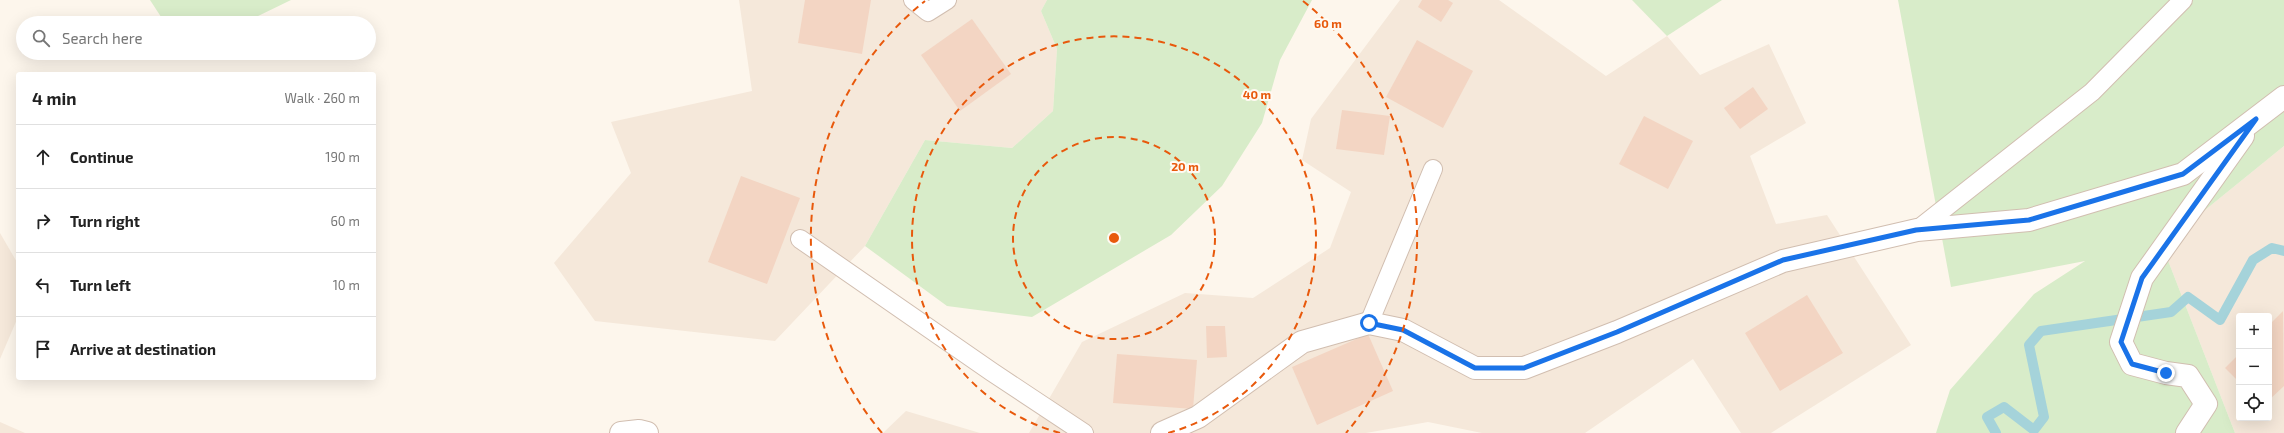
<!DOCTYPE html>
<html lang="en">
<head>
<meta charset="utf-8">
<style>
	body { margin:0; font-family:"Exo 2",sans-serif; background:#f6f6f6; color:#222 }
	.controls { position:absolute; right:12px; bottom:12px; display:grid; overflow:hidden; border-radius:4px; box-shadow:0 4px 16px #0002 }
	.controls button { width:36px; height:36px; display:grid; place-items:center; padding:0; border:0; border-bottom:1px solid #e0e0e0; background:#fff; color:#222; font:20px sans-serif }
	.stop { position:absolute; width:12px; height:12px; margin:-9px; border:3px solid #1a73e8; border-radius:50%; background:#fff }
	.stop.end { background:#1a73e8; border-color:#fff; box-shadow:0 1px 4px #0008 }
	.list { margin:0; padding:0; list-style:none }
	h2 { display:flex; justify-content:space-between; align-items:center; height:52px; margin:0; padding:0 16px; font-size:17px }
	h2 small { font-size:13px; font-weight:400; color:#767676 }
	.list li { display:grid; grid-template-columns:26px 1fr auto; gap:12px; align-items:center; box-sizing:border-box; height:64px; padding:0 16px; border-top:1px solid #e0e0e0 }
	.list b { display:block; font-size:15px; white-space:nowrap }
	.list em { font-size:13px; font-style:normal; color:#767676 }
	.icon { flex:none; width:22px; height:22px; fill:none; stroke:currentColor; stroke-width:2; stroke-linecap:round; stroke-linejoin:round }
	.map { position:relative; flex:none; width:2284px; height:433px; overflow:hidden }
	.search { position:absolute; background:#fff; box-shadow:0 4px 16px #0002; left:16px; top:16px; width:360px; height:44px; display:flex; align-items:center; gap:10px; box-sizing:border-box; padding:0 14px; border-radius:22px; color:#767676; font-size:15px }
	.panel { position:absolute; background:#fff; box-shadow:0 4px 16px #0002; left:16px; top:72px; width:360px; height:308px; border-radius:4px }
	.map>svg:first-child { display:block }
	.residential { fill:#f5e8da; fill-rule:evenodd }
	.green { fill:#d8ecc9 }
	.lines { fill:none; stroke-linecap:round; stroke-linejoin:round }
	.stream { stroke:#a5d3da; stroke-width:10 }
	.building { fill:#f3d5c3 }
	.service-casing { stroke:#d1beb0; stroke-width:20 }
	.minor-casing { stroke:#d1beb0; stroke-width:24 }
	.service { stroke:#fff; stroke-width:18 }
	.minor { stroke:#fff; stroke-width:22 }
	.route { stroke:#1a73e8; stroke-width:5 }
	.ring { fill:none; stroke:#e8590c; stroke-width:2; stroke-dasharray:7 5 }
	.centre { fill:#e8590c; stroke:#fffaf3; stroke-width:2 }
	.ring-label { font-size:12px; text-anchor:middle; font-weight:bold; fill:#e8590c; stroke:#fffaf3; stroke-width:4; stroke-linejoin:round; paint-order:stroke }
</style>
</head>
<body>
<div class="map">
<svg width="2284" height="433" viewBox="0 0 2284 433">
	<rect width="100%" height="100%" fill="#fdf6ec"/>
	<g class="residential">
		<polygon points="739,0 1047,0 1041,11 1057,49 1053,111 1012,148 925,140 865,246 775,341 595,321 554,263 631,173 611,122 752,91"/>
		<polygon points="1400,0 1499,0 1606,76 1667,36 1700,75 1769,44 1806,123 1750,156 1776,224 1827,215 1911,345 1771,433 1741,433 1693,359 1585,433 1482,433 1428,422 1366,433 1029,433 1082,342 1185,293 1253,298 1330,248 1351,192 1302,160 1311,119"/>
		<path d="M2284,146v287h-49l-73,-188zM2239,316h30v102h-30z"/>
		<polygon points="0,233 18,264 18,317 0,359"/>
		<polygon points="906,411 980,433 883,433"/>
		<polygon points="0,422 25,433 0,433"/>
	</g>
	<g class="green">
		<polygon points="150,0 291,0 244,23 165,23"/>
		<polygon points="1047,0 1312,0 1280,60 1262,123 1222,186 1171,235 1032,317 947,306 865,246 925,140 1012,148 1053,111 1057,49 1041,11"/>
		<polygon points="1632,0 1722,0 1667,36"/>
		<polygon points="1898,0 2284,0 2284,146 2162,245 2235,433 1936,433 1950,390 2034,294 2085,261 1951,287"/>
	</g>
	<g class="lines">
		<polyline class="stream" points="1996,433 1987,417 2004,407 2034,430 2044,417 2029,345 2041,331 2171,312 2188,297 2220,320 2253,260 2272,248 2284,251"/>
	</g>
	<g class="building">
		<polygon points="805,0 871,0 862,54 798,43"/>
		<polygon points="1422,0 1448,0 1453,3 1441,22 1418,7"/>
		<polygon points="972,19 1011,74 960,111 921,55"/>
		<polygon points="1417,40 1473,71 1443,128 1386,97"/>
		<polygon points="1753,87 1768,109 1740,129 1724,108"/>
		<polygon points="1342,110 1390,116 1384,155 1336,149"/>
		<polygon points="1644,116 1693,141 1668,189 1619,164"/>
		<polygon points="741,176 800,198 767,284 708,262"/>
		<polygon points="1807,295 1843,353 1780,391 1745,333"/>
		<polygon points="2283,311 2284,386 2269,400 2269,325"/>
		<polygon points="1206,326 1225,326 1227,357 1207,358"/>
		<polygon points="1368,334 1393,391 1317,425 1292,367"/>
		<polygon points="1117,354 1197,360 1193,409 1113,403"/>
		<polygon points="2239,354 2239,382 2225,368"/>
	</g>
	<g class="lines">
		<g class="service-casing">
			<g id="service">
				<polyline points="913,0 928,12 947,0"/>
				<polyline points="1917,230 2092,92 2183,0"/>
				<polyline points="800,239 992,372 1084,433"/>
				<polyline points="1369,323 1433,169"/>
			</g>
		</g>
		<g class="minor-casing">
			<g id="minor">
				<polyline points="621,433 639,431 647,433"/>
				<polyline points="1162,433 1198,417 1302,342 1369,323 1403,330 1475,368 1524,368 1617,332 1783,261 1917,230 2029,220 2183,174 2284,97"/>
				<polyline points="2187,433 2206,404 2188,376 2166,373 2132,364 2121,342 2142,278 2243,136"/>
			</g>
		</g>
		<use href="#service" class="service"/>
		<use href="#minor" class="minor"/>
	</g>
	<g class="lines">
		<polyline class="route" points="1369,323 1403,330 1475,368 1524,368 1617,332 1783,260 1916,230 2029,220 2183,174 2256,119 2142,278 2121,342 2132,364 2166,373"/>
	</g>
	<g class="ring">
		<circle cx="1114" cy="238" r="101"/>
		<path d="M1060 433A202 202 0 1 1 1168 433"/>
		<path d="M882 433A303 303 0 0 1 925 1M1303 1A303 303 0 0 1 1346 433"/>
	</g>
	<circle cx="1114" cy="238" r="6" class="centre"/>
	<g class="ring-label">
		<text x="1328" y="28">60 m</text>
		<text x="1257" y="99">40 m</text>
		<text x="1185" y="171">20 m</text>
	</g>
</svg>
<div class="controls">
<button>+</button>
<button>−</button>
<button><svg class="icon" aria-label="locate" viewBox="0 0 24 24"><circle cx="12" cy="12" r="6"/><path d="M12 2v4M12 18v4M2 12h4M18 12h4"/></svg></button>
</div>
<div class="stop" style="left:1369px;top:323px"></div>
<div class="stop end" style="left:2166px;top:373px"></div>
<div class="search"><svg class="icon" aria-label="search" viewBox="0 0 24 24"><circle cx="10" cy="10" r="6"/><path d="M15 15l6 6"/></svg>Search here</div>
<section class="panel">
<h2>4 min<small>Walk · 260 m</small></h2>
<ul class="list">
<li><svg class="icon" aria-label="ahead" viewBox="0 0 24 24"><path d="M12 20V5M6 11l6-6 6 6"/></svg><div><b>Continue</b></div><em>190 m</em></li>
<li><svg class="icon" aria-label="right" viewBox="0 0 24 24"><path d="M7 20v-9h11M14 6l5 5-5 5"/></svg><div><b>Turn right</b></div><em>60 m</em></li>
<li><svg class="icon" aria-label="left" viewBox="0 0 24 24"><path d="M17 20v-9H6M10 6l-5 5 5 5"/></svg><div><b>Turn left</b></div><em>10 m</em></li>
<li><svg class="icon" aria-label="arrive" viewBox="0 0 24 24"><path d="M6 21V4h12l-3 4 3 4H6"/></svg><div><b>Arrive at destination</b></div></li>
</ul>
</section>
</div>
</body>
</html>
